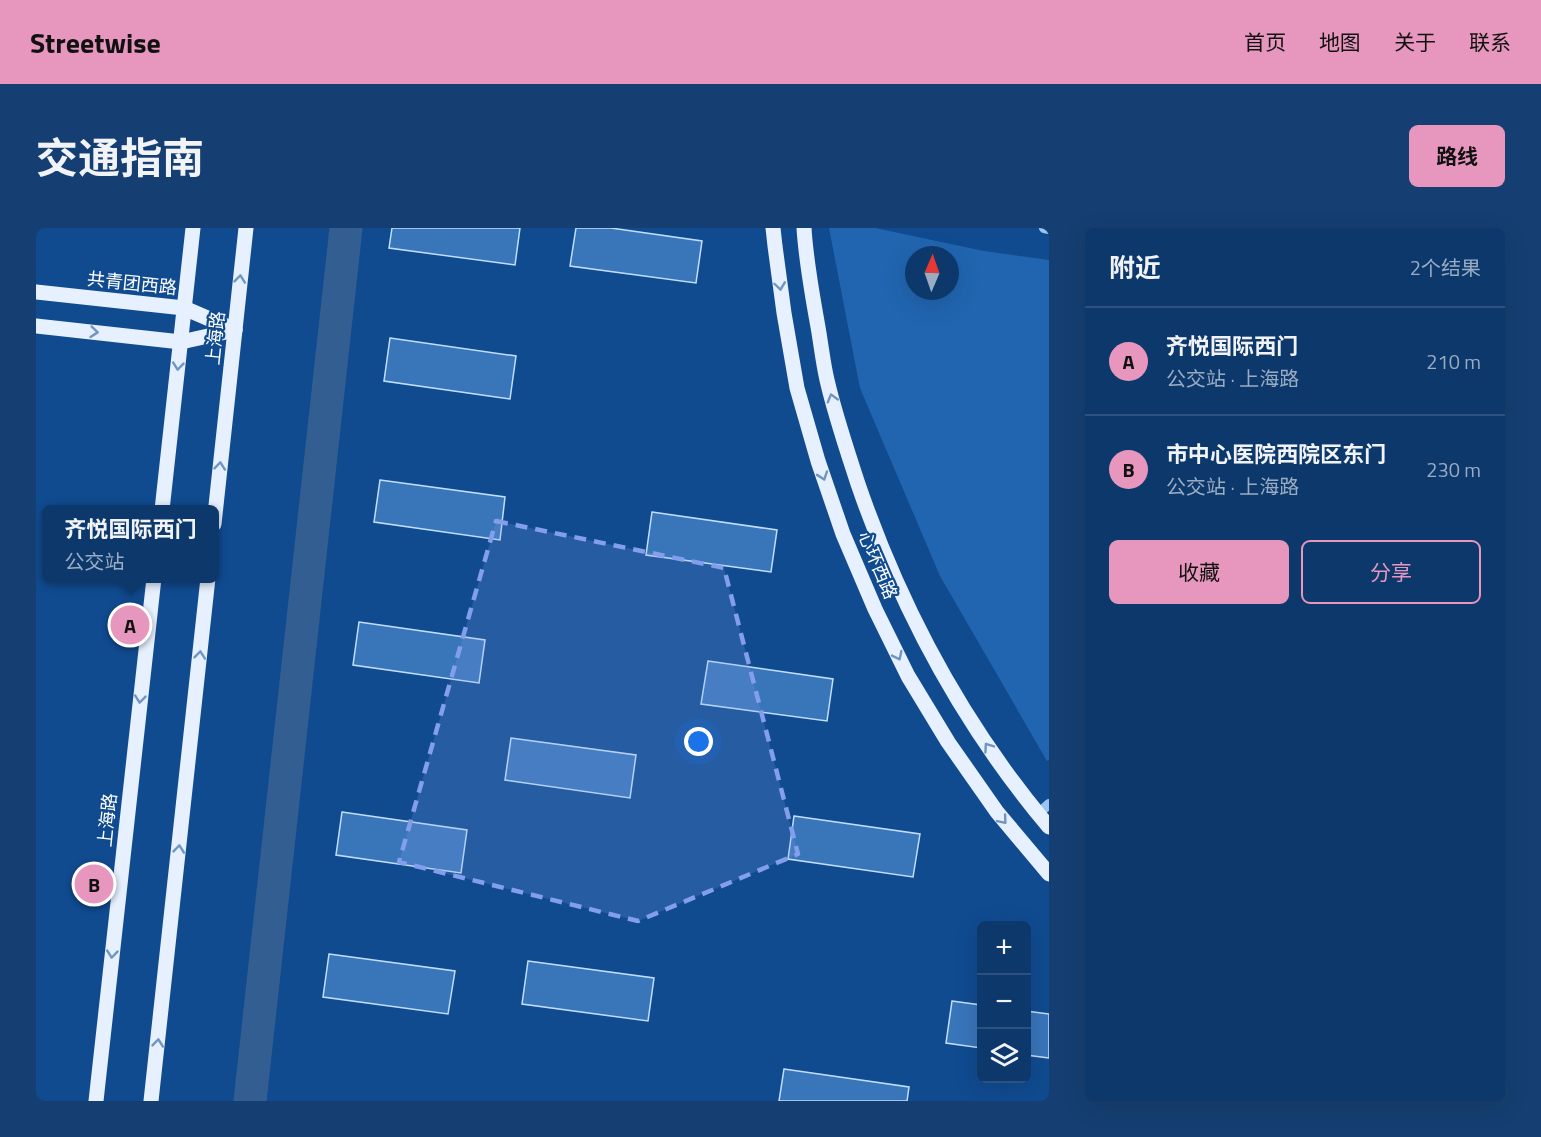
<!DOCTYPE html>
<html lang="zh">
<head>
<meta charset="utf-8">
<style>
	body { margin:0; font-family:"Titillium Web","Noto Sans SC",sans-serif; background:#153f72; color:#f1f3f6 }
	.controls { position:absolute; right:18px; bottom:18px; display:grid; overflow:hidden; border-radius:9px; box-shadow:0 6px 24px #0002 }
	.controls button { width:54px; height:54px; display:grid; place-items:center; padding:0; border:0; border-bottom:2px solid #2c527f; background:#0c386c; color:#f1f3f6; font:30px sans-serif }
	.compass { position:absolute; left:869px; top:18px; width:54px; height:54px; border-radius:50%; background:#0c386c; box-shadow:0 6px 24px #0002; rotate:2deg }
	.you { position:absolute; left:663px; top:514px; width:21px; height:21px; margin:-15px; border:4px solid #fff; border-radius:50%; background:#1a73e8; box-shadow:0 0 0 9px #1a73e833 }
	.badge { display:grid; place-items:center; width:39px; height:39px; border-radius:50%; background:#e797bd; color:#111; font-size:20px; font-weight:700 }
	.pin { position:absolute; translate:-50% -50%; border:3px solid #fff; box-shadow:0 2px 6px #0006 }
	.popup { position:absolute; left:6px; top:277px; width:177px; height:78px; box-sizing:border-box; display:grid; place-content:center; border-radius:9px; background:#0c386c; filter:drop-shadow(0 2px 4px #0005); font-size:20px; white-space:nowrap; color:#9aacc2 }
	.popup b { font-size:22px; color:#f1f3f6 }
	.popup::after { content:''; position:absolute; left:50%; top:100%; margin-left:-12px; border:12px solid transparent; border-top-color:#0c386c }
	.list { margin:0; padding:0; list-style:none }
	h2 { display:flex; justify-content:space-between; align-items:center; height:78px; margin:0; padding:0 24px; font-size:26px }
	h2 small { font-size:20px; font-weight:400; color:#9aacc2 }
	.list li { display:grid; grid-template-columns:39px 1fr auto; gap:18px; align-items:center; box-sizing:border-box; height:108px; padding:0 24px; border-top:2px solid #2c527f }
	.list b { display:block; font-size:22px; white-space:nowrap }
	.list p { margin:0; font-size:20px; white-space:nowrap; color:#9aacc2 }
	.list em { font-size:20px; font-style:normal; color:#9aacc2 }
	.actions { display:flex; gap:12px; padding:18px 24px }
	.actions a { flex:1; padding:14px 0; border:2px solid #e797bd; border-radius:9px; text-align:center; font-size:21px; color:#e797bd }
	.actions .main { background:#e797bd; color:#111 }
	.icon { flex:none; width:33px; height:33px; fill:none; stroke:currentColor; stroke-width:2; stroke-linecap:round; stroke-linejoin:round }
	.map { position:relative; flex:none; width:1013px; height:873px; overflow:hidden; border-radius:9px }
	header { display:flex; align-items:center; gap:36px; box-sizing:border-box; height:84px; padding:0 30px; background:#e797bd; color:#111 }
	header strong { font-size:28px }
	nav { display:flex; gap:33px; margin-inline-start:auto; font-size:21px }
	.intro { display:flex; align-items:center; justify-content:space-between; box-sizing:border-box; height:144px; padding:0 36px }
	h1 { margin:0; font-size:42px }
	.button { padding:15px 27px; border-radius:9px; background:#e797bd; color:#111; font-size:21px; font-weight:700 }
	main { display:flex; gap:36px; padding:0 36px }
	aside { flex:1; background:#0c386c; border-radius:9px; box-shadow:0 6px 24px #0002 }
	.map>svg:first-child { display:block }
	.green { fill:#2165b0; fill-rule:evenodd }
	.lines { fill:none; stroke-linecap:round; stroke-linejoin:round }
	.river { stroke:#325e91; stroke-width:33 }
	.building { fill:#3875b9; stroke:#c2defe; stroke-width:1.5 }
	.minor { stroke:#9ac4f3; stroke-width:10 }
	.major { stroke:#e6f0ff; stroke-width:15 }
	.oneway { stroke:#7095c2 }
	.marked { fill:#839eea; fill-opacity:0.2; stroke:#839eea; stroke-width:4.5; stroke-dasharray:12 8; stroke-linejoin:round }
	.labels { text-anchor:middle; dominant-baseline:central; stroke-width:4.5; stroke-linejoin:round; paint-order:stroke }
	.street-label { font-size:18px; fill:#fff; stroke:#104b90 }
</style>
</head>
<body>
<header>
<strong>Streetwise</strong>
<nav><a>首页</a><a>地图</a><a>关于</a><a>联系</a></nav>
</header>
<div class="intro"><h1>交通指南</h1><a class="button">路线</a></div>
<main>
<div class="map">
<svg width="1013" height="873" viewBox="0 0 1013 873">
	<rect width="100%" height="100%" fill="#104b90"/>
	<path class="green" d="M793,0h46l109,23 65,9v500l-2,1 -107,-185 -80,-188zM878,27h36v36h-36z"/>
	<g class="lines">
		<polyline class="river" points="214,873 310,0"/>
	</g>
	<g class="building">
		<polygon points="356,0 484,0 479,37 353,20"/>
		<polygon points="540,0 575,0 666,13 660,55 534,38"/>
		<polygon points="354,110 480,128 474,171 348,153"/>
		<polygon points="344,252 469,269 464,312 338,294"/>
		<polygon points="616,284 741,302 735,344 610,327"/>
		<polygon points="323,394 449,412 443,455 317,437"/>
		<polygon points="672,433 797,451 791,493 665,476"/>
		<polygon points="475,510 600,527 594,570 469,552"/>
		<polygon points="306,584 431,602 425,645 300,627"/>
		<polygon points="758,588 884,606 877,649 752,631"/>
		<polygon points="293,726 419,743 412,786 287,769"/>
		<polygon points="492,733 618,750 612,793 486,776"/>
		<polygon points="916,773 945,777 945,820 910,815"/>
		<polygon points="990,783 1013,786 1013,830 990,827"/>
		<polygon points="748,841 873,859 871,873 743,873"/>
	</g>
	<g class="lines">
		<g class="minor">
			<polyline points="1008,0 1013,1"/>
			<polyline points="1002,586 1013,576"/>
		</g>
		<g class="major">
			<polyline points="737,0 739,18 748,85 761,160 782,233 807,306 839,381 872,448 912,514 961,584 1013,646"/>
			<path d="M768,0c2,33 8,66 14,99 3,17 5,36 9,53 8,35 20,70 31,104 43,125 106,242 191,343"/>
			<polyline points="0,64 148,80 199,102"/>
			<polyline points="0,98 145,114 199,102"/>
			<polyline points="126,282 157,0"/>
			<polyline points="178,296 210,0"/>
			<polyline points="60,873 118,350"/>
			<polyline points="115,873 172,350"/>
		</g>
	</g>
	<defs><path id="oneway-chevron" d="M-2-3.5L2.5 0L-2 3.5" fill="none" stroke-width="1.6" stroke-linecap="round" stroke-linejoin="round" transform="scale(1.5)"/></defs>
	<g class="oneway">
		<use href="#oneway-chevron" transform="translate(204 51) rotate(-84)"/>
		<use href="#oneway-chevron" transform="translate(744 58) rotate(82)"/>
		<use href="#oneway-chevron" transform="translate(58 104) rotate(6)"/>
		<use href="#oneway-chevron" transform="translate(142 138) rotate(96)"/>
		<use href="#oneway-chevron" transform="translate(796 170) rotate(-106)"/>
		<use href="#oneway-chevron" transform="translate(184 238) rotate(-84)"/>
		<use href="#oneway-chevron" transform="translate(787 248) rotate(71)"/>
		<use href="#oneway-chevron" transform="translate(164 427) rotate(-84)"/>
		<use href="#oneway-chevron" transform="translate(862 428) rotate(64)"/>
		<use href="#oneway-chevron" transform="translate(104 471) rotate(96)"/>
		<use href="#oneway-chevron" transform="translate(952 519) rotate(-125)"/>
		<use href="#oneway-chevron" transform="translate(967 592) rotate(50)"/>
		<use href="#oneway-chevron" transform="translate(143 621) rotate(-84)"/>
		<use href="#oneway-chevron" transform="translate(76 726) rotate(96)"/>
		<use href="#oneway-chevron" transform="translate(122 815) rotate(-84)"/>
	</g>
	<path class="marked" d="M460,293l228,47 74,286 -160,67 -239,-59z"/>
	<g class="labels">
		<g class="street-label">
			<text transform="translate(96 55) rotate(6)">共青团西路</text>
			<text transform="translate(179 110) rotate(-84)">上海路</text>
			<text transform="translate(842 337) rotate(67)">心环西路</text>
			<text transform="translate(71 592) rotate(-84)">上海路</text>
		</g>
	</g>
</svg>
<div class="controls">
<button>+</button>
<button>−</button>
<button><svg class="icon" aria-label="layers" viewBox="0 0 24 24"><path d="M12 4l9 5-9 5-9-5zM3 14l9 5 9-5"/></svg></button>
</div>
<svg class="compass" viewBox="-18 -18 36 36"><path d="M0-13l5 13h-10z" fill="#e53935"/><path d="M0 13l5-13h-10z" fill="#9aacc2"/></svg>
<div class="you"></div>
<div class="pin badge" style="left:94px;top:397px">A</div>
<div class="popup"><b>齐悦国际西门</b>公交站</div>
<div class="pin badge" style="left:58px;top:656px">B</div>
</div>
<aside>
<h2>附近<small>2个结果</small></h2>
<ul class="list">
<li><span class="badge">A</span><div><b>齐悦国际西门</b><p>公交站 · 上海路</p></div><em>210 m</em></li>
<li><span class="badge">B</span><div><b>市中心医院西院区东门</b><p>公交站 · 上海路</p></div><em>230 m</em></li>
</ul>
<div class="actions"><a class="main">收藏</a><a>分享</a></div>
</aside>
</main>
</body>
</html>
